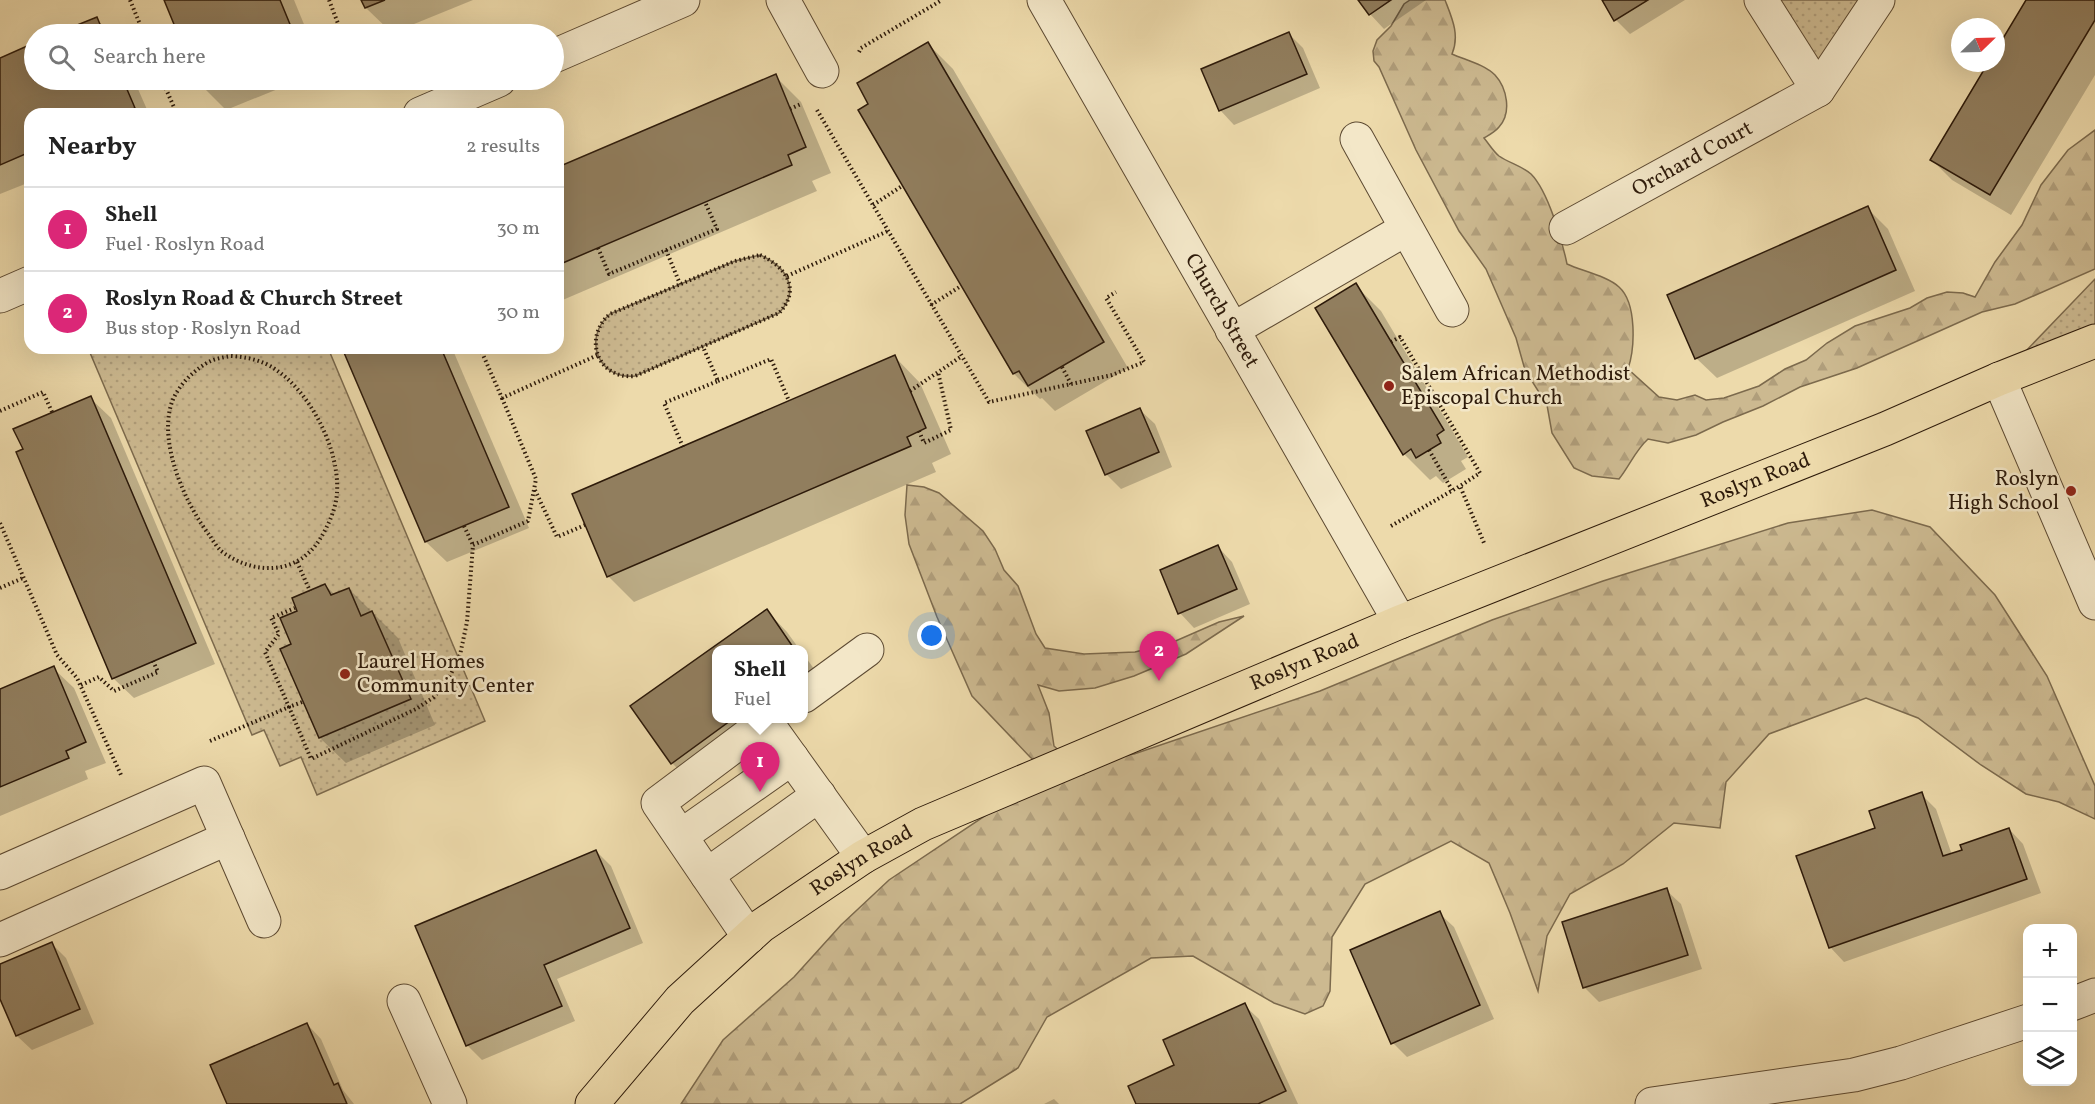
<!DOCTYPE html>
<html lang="en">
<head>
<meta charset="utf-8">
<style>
	body { margin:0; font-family:Vollkorn,serif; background:#f2f2f2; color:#222 }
	.controls { position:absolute; right:18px; bottom:18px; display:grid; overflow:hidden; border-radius:12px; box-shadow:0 6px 24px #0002 }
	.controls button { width:54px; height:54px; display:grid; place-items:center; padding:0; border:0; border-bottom:2px solid #e0e0e0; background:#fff; color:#222; font:30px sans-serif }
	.compass { position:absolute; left:1951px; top:18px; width:54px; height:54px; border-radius:50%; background:#fff; box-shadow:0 6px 24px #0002; rotate:67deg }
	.you { position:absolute; left:932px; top:636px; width:21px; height:21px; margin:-15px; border:4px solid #fff; border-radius:50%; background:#1a73e8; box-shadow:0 0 0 9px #1a73e833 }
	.badge { display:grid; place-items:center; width:39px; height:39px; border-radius:50%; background:#db2777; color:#fff; font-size:20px; font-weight:700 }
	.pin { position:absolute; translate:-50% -50px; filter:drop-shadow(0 2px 3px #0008) }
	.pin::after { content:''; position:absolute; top:32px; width:21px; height:18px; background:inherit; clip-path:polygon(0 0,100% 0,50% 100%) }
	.popup { position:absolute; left:712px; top:645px; width:96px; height:78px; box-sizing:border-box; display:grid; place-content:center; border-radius:12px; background:#fff; filter:drop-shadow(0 2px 4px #0005); font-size:20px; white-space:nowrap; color:#767676 }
	.popup b { font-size:22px; color:#222 }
	.popup::after { content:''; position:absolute; left:50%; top:100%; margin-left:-12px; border:12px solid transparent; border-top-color:#fff }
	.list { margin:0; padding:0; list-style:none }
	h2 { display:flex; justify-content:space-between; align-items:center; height:78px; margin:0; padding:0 24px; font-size:26px }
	h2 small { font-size:20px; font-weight:400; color:#767676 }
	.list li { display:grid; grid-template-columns:39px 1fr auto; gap:18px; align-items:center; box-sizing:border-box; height:84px; padding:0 24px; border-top:2px solid #e0e0e0 }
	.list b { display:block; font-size:22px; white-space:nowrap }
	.list p { margin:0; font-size:20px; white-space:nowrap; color:#767676 }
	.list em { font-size:20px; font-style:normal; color:#767676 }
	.icon { flex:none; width:33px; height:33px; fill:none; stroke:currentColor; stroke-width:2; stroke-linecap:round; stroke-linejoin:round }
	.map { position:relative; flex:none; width:2095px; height:1104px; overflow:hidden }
	.search { position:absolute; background:#fff; box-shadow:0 6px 24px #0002; left:24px; top:24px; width:540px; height:66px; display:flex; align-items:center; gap:15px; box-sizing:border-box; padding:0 21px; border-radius:33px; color:#767676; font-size:22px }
	.panel { position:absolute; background:#fff; box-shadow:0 6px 24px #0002; left:24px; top:108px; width:540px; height:246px; border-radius:18px }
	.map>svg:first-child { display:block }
	.grass { fill:url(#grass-dots); stroke:#7c6a4d; stroke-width:1.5 }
	.forest { fill:url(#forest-firs); stroke:#7c6a4d; stroke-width:1.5 }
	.shadow { fill:#0003 }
	.building { fill:#917e5e; stroke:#2d1a0a; stroke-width:1.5 }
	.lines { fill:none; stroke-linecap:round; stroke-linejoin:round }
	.minor-casing { stroke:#5d4a32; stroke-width:35 }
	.major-casing { stroke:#2d1a0a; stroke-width:35 }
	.path { stroke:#2d1a0a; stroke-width:4; stroke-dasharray:1.5 3; stroke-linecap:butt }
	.minor { stroke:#f3e7c8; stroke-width:33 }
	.major { stroke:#eddaab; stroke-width:33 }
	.poi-dot { fill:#8f2418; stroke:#f3e7c8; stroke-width:2 }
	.labels { text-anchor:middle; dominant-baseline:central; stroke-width:5; stroke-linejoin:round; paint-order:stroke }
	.street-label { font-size:21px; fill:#2d1a0a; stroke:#f3e7c8 }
	.poi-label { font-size:21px; fill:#2d1a0a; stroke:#f3e7c8; text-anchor:start }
</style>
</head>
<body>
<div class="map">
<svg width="2095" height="1104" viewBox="0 0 2095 1104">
	<defs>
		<pattern id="grass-dots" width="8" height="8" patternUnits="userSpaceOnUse" patternTransform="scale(1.5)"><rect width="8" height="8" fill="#ccb990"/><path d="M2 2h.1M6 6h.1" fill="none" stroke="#b09e7b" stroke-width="1.8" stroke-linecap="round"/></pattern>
		<pattern id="forest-firs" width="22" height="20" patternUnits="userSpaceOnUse" patternTransform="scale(1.5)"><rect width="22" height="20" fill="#ccb990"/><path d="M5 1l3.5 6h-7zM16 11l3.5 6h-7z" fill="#b09e7b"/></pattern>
	</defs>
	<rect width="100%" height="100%" fill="#eddaab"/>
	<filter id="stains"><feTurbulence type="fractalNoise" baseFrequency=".00333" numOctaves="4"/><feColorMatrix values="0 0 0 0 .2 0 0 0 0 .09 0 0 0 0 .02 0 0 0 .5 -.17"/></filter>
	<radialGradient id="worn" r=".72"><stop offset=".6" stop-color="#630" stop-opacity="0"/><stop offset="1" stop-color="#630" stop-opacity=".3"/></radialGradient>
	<g class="grass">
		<polygon points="1761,0 1878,0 1818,90"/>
		<path d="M760,255c25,11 42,34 19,58l-144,63c-37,4 -53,-38 -25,-62l125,-53z"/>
		<polygon points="2095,279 2095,341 1999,379"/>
		<polygon points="88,348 328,348 485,721 317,795 301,757 280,766 264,730 252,735"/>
	</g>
	<g class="forest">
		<path d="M1410,0h35c7,18 15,35 7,54 13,6 32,10 43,21 12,13 17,38 4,52 -4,5 -10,8 -15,11 5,6 9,13 15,18 10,7 23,10 32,18 17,17 31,66 36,90 15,7 40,12 52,23 18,16 16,61 9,82l31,28 18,3 18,-5 11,5 18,-2 35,-12 26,-17 21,-9 21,-17 28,-17 55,-18 17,-10 20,-6 16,1 12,4 20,-35 27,-37 19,-40 27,-35 27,-20v139l-80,35 -33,8 -125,56 -57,19 -37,19 -40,16 -27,13 -28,8 -20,-4c-13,12 -18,26 -29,40l-27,-3 -18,-8 -22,-35 -5,-28 -22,-35 -9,-32 -30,-69 -27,-38 -43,-81 -37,-83 -5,-6 -1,-10 4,-11 14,-14 13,-22z"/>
		<polygon points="907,485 924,487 939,493 983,531 995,549 1004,570 1018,586 1036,634 1045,648 1084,654 1135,652 1171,643 1219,622 1244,616 1186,654 1134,676 1095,688 1059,691 1038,685 1049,713 1054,746 1072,763 1134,754 1320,691 1492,620 1603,581 1788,523 1872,510 1930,527 1995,595 2047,676 2095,786 2095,819 2059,802 2026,794 1981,765 1918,718 1866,698 1769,734 1726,782 1720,828 1674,823 1623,864 1570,894 1547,936 1538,991 1510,913 1489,863 1451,841 1365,884 1332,937 1330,991 1323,1006 1305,1014 1274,1003 1193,956 1151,958 1047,1017 1018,1068 960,1104 681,1104 723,1040 794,977 841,925 889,880 1049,773 1030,757 972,696 937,617 909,544 905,515"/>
	</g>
	<g class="shadow">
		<polygon points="166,0 294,0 308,34 180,34"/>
		<polygon points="363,0 473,0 392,33 366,8"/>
		<polygon points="1360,0 1426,0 1384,29 1370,14"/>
		<polygon points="1604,0 1685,0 1630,34 1616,20"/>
		<polygon points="2028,0 2095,0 2095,75 2011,215 1952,180 1932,160 1990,63 1996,63 1996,53"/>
		<polygon points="96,19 112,34 59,34"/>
		<polygon points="1288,33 1303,48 1320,88 1234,125 1220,110"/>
		<polygon points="928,44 953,69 1128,368 1055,411 1042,398 1040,399 1014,374 860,111 870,104"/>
		<polygon points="34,45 34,80 134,80 149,114 30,114 30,182 0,194 0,59"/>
		<polygon points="775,76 801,102 831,173 812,181 817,191 558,302 558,169"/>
		<polygon points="198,80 300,80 226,110 200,84"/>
		<polygon points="1867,208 1888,229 1915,291 1717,378 1696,358"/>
		<polygon points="1355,285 1381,311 1468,457 1461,461 1466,469 1443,483 1436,476 1430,480 1404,454"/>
		<polygon points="344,348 452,348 529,528 447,562 426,542"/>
		<polygon points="895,357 920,383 951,454 932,463 936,472 634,602 608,576"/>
		<polygon points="90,398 111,418 215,664 134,698 113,678 25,449"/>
		<polygon points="1140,410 1155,424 1172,467 1121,489 1106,474"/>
		<polygon points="1218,547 1232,562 1250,604 1194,628 1180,613"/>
		<polygon points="325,585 335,595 349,589 398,638 435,725 346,763 320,738 293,645"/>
		<polygon points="767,611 787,632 800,650 716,650 716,718 783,718 692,783 672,763 632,707"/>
		<polygon points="804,655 827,687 804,704"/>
		<polygon points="53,668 74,688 106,763 85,771 88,779 0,816 0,690"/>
		<polygon points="1921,794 1936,809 1952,855 2009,829 2023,844 2041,893 1844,962 1830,947 1877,829"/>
		<polygon points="596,851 611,866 643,943 557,979 575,1021 482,1060 468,1046 417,927"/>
		<polygon points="1666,890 1681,904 1702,969 1599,1002 1585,988 1564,923"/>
		<polygon points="1439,913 1454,927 1494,1019 1407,1057 1393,1043"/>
		<polygon points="51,943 66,958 94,1024 32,1050 17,1036 0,995 0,965"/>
		<polygon points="1244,1005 1259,1019 1298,1104 1137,1104 1176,1066"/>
		<polygon points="307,1024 321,1039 343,1090 354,1104 229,1104"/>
		<polygon points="1054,1099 1059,1104 1044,1104"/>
	</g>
	<g class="building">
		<polygon points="164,0 280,0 294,34 178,34"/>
		<polygon points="361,0 385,0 365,8"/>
		<polygon points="1358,0 1391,0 1369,15"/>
		<polygon points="1602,0 1648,0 1614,21"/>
		<polygon points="2026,0 2095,0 2095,20 1990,195 1930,160 1988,63 1996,63 1996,50"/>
		<polygon points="97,17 104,34 55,34"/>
		<polygon points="1289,32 1307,74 1219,111 1201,69"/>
		<polygon points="928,42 1104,342 1028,386 1019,371 1013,374 858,110 868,104 857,83"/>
		<polygon points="34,43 34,80 123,80 135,108 120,114 30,114 30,152 0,165 0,58"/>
		<polygon points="776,74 806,147 788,155 792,165 558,265 558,167"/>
		<polygon points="1868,206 1896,270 1695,359 1667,295"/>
		<polygon points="1356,283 1444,430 1437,435 1441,443 1416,458 1411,449 1403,455 1315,308"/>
		<polygon points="342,348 441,348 509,507 425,542"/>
		<polygon points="895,355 926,428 907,437 911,446 607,577 572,494"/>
		<polygon points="91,396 196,643 112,679 16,452 23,449 13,429"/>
		<polygon points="1140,408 1159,452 1105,475 1086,431"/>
		<polygon points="1218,545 1237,589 1178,614 1160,570"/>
		<polygon points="325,584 331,595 349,588 361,616 372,611 411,699 319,738 280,649 291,644 280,618 297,611 292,598"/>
		<polygon points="767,609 795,650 716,650 716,718 734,718 671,764 630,706"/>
		<polygon points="54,666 86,742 66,751 69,758 0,787 0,689"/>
		<polygon points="1922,792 1943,856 1962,850 1960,845 2009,828 2027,879 1829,948 1796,856 1875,828 1869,811"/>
		<polygon points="596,850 630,928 544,965 562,1006 466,1046 415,926"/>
		<polygon points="1667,888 1688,955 1583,988 1562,922"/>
		<polygon points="1440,911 1480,1005 1391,1044 1350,950"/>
		<polygon points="52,942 80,1009 16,1036 0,999 0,964"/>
		<polygon points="1245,1003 1286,1091 1258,1104 1136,1104 1128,1086 1174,1065 1163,1040"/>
		<polygon points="307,1023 334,1085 338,1083 347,1104 227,1104 210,1065"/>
	</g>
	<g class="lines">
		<g class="minor-casing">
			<g id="minor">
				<polyline points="783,0 822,71"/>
				<path id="s1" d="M1044,0l356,622"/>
				<polyline points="1761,0 1818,90"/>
				<polyline points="554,56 683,0"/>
				<polyline points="420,114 499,80"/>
				<polyline points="1357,139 1452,310"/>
				<path id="s2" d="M1566,228l252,-138 60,-90"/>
				<polyline points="0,296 30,283"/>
				<polyline points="1232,330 1406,229"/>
				<polyline points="1999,379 2095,603"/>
				<polyline points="804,696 867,650"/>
				<polyline points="681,836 792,758"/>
				<polyline points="0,873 204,783 264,921"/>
				<polyline points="707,875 819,795"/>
				<polyline points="749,937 658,803 766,722 863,857"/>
				<polyline points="0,940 228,838"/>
				<polyline points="404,1001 450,1104"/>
				<polyline points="2072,1004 2095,995"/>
				<polyline points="1652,1104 1854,1075 1901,1063 2028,1021"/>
			</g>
		</g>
		<g class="major-casing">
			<g id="major">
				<path id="s3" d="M592,1104l88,-104 81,-74 102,-69 60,-33 477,-202 485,-193 114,-50 96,-38"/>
			</g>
		</g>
		<g class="path">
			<polyline points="130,0 144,34"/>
			<polyline points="329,0 342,34"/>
			<polyline points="859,52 861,48 942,0"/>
			<polyline points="162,80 177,114"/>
			<polyline points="359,80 362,88"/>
			<polyline points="790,109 801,104"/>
			<polyline points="817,110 989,402 1112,375 1144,362 1106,298 1116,292"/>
			<polyline points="873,205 902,186"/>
			<polyline points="598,248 609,274 717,229 705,202"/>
			<polyline points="666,250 680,284"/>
			<path d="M760,255c25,11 42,34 19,58l-144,63c-37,4 -53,-38 -25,-62l125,-53z"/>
			<polyline points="787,276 888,231"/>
			<polyline points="931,305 961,286"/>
			<polyline points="1391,342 1400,337 1480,473 1460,486 1484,543"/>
			<polyline points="480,348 502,398 598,355"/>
			<path d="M231,356c14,1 26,3 39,10 39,22 70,83 67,127 -1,16 -9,33 -17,46 -23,37 -67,36 -99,12 -4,-4 -8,-10 -11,-15 -24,-31 -51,-90 -39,-131 5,-18 25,-38 42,-45 6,-2 12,-3 18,-4z"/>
			<polyline points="1062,367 1071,384"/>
			<polyline points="718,381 771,359 789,401"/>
			<polyline points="910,391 962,356"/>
			<polyline points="0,411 43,392 52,412"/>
			<polyline points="919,431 924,443 951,430 938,372"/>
			<polyline points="683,447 664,403 718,381 703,347"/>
			<polyline points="1429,450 1452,490"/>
			<polyline points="535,490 557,537 585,525"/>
			<polyline points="0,523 57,655 77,678 121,775"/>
			<polyline points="464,526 473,545"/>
			<polyline points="1391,526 1460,486"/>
			<polyline points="297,562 310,591"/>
			<polyline points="0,588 23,578"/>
			<polyline points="81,685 99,677 114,691 158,672 153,661"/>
			<polyline points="302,702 289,707 311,759 416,709 434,697 449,678 460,655 467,622 473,545 528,521 536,479 502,398"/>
			<polyline points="210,741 289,707 265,652 279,634 271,618 295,608"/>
		</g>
		<use href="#minor" class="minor"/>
		<use href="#major" class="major"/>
	</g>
	<g class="poi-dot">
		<circle cx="1389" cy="386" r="6"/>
		<circle cx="2071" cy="491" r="6"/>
		<circle cx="345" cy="674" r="6"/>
	</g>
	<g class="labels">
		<g class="street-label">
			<text stroke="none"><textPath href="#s2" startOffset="144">Orchard Court</textPath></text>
			<text stroke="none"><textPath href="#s1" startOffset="358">Church Street</textPath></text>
			<text stroke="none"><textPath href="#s3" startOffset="1338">Roslyn Road</textPath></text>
			<text stroke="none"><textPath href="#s3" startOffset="852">Roslyn Road</textPath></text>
			<text stroke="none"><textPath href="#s3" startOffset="366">Roslyn Road</textPath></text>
		</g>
		<g class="poi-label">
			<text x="1401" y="374">Salem African Methodist<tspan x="1401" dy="24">Episcopal Church</tspan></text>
			<text x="2059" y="479" text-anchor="end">Roslyn<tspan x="2059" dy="24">High School</tspan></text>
			<text x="357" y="662">Laurel Homes<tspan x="357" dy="24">Community Center</tspan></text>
		</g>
	</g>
	<rect width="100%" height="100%" filter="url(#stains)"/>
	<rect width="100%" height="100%" fill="url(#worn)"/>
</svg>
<div class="controls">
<button>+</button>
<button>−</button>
<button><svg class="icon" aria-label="layers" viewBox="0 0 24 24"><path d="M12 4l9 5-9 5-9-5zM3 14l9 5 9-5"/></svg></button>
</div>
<svg class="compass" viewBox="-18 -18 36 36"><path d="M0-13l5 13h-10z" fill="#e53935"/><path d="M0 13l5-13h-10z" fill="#767676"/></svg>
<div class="you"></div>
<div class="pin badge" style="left:760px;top:792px">1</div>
<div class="popup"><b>Shell</b>Fuel</div>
<div class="pin badge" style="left:1159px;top:681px">2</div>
<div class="search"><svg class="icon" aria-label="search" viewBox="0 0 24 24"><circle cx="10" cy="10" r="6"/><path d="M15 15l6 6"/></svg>Search here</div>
<section class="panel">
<h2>Nearby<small>2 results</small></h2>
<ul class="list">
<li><span class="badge">1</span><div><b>Shell</b><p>Fuel · Roslyn Road</p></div><em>30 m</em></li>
<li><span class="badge">2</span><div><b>Roslyn Road &amp; Church Street</b><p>Bus stop · Roslyn Road</p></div><em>30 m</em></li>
</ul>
</section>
</div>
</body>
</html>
